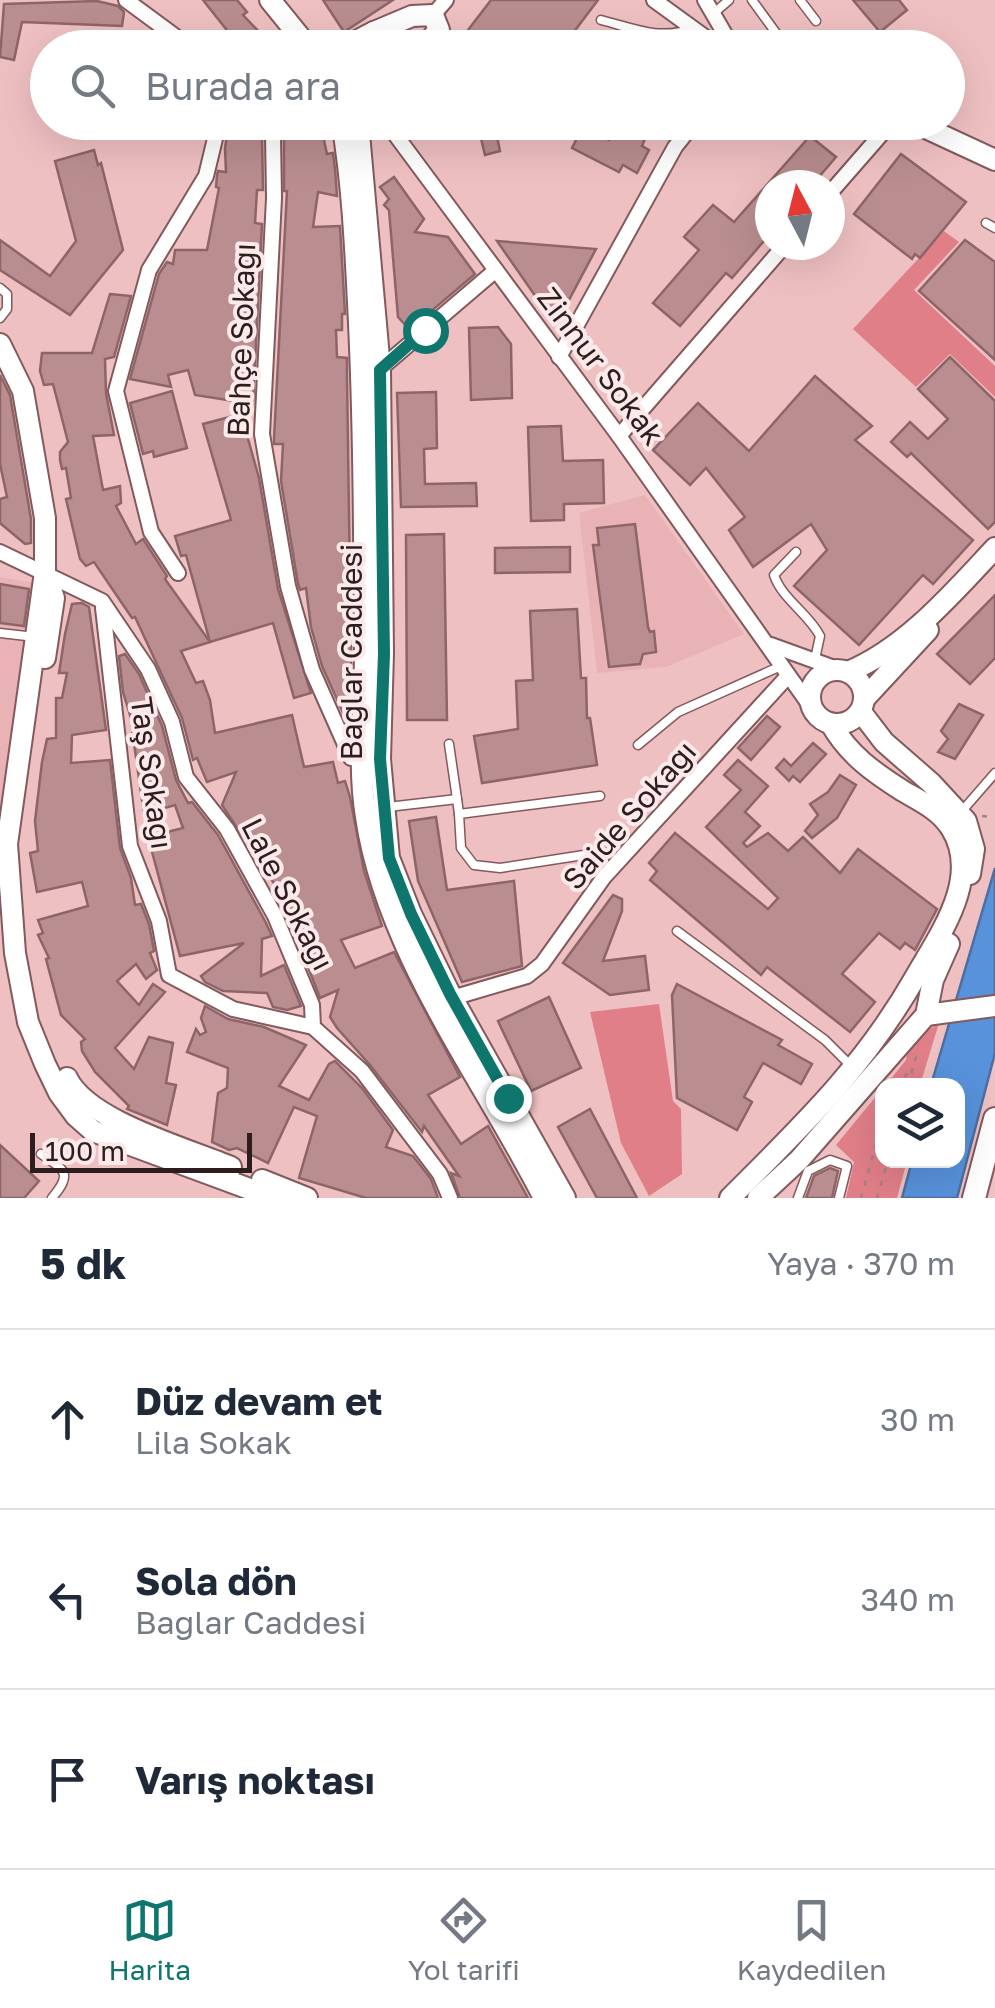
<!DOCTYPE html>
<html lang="tr">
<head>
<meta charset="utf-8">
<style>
	body { margin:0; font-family:"Golos Text",sans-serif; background:#f2f2f3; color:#1f2937 }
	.controls { position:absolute; right:30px; bottom:30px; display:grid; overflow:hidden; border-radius:20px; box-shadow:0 10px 40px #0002 }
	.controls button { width:90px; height:90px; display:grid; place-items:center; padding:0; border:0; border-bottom:2px solid #e0e1e3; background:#fff; color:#1f2937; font:50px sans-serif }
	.compass { position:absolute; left:755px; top:170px; width:90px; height:90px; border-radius:50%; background:#fff; box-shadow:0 10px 40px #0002; rotate:353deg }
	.scale { position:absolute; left:30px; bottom:25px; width:222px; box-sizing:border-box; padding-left:10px; border:5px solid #2e1d1e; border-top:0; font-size:28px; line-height:35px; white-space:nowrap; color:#2e1d1e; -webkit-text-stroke:8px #fce9ea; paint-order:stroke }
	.stop { position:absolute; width:30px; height:30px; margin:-22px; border:8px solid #0f766e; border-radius:50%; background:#fff }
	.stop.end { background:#0f766e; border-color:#fff; box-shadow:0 2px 10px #0008 }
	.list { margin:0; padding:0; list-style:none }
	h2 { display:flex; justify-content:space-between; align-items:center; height:130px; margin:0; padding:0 40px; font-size:42px }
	h2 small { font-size:32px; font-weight:400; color:#747a83 }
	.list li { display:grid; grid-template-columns:65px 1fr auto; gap:30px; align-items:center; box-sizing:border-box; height:180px; padding:0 40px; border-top:2px solid #e0e1e3 }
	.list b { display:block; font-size:38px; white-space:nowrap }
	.list p { margin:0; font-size:32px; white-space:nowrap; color:#747a83 }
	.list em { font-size:32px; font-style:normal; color:#747a83 }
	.icon { flex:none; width:55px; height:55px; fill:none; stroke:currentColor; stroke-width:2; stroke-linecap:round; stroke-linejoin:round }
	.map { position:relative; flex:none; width:995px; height:1198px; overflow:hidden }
	.search { position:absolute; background:#fff; box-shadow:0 10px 40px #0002; left:30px; right:30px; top:30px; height:110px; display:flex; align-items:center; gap:25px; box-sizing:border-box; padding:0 35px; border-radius:55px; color:#747a83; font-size:38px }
	.sheet { height:670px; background:#fff }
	nav { display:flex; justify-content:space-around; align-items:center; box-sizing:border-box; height:140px; border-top:2px solid #e0e1e3; background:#fff; font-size:28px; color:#747a83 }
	nav a { display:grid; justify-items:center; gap:5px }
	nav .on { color:#0f766e }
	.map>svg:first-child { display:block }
	.built { fill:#e9b2b5 }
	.green { fill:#e17f88 }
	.water { fill:#5892db; stroke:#4b6fa2; stroke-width:2.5 }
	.building { fill:#ba8e90; stroke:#8e6567; stroke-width:2.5 }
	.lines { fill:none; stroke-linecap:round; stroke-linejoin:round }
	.lane-casing { stroke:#82595c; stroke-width:11 }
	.street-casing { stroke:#82595c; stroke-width:18 }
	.secondary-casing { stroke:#82595c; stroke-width:24 }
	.primary-casing { stroke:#82595c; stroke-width:26 }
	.path { stroke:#a58283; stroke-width:2.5; stroke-dasharray:5 8; stroke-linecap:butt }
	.lane { stroke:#fff; stroke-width:8 }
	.street { stroke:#fff; stroke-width:14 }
	.secondary { stroke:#fff; stroke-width:20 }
	.primary { stroke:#fff; stroke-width:22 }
	.route { stroke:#0f766e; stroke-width:12 }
	.labels { text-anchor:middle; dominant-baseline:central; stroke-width:8; stroke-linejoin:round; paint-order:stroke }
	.street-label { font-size:30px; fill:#2e1d1e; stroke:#fce9ea }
</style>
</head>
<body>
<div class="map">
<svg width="995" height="1198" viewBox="0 0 995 1198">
	<rect width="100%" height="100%" fill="#efc0c2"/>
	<g class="built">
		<polygon points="645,495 744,634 666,667 597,673 579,513"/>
		<polygon points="0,577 35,583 4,820 0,820"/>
	</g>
	<g class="green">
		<polygon points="944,231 959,242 914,290 995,366 995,397 950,354 916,387 853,329"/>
		<polygon points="659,1004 673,1101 681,1109 682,1174 649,1196 621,1143 590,1012"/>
		<polygon points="939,1023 920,1085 885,1086 906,1060 908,1043"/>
		<polygon points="882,1089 882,1160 907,1161 897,1198 846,1198 854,1162 836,1145"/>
	</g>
	<polygon class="water" points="995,868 995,1053 957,1198 902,1198 912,1161 958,1160 958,1086 931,1085"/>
	<g class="building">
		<polygon points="203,0 237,0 247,12 243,15 261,34 245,48 241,48"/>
		<polygon points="323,0 393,0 344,32"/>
		<polygon points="491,0 598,0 564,45 481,46 465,34"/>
		<polygon points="853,0 899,0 907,10 880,32"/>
		<polygon points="97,1 118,6 124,12 122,26 22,22 14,60 0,57 4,4"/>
		<polygon points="229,122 258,122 262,137 263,190 257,190 255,223 262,224 253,404 195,395 188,370 168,375 171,387 130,379 159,274 167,262 173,264 175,250 207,250 219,188 216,187 217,176 218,171 226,172 225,148"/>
		<polygon points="280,122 320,122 327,154 333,153 335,169 337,196 318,192 313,227 340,226 345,314 342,314 342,330 336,330 337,357 347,358 347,375 351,651 351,666 343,667 350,695 349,726 322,666 311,627 306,588 300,590 298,584 281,481 283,444 274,444 274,439 287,191 284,191 284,135"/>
		<polygon points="477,122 494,122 500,151 485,155"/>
		<polygon points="623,122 652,122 642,146 649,150 637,173 623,165 619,172 572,148 583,126 609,140"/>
		<polygon points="810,136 836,157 812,185 770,185 770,234 732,278 726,273 680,326 653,303 699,250 684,237 713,205 734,222"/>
		<polygon points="94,150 98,165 101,163 123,250 70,315 0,270 0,240 50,276 76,241 55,161"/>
		<polygon points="901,154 966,202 920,258 915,254 912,259 854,214"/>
		<polygon points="394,177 424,219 415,232 448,237 475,274 416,324 408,328 398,317 389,210 384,205 389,199 380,187"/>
		<polygon points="965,240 995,262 995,360 919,291"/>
		<polygon points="497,241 596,249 562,313 555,314 545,310"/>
		<polygon points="110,294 131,296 114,357 105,359 106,393 114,435 93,436 103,490 120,486 121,503 116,506 136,544 143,539 167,576 165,579 210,642 181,651 196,683 203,681 210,700 215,733 292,715 304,767 333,762 338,783 345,781 350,797 364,871 382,926 341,940 355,968 394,952 460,1077 428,1095 461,1144 488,1126 528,1198 460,1198 451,1173 459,1176 424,1126 422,1132 370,1065 337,1028 330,1017 338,990 320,998 297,939 303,937 287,903 222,805 236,772 207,782 197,758 193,760 182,718 135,617 132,618 94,562 86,566 80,559 66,499 71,498 66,468 62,469 60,460 60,452 68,442 53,384 44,385 40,371 42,353 92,353"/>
		<polygon points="498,327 511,344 512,398 471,400 469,328"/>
		<polygon points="950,357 995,401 995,522 988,529 911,453 907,457 891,442 910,422 928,439 948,419 918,389"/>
		<polygon points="0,375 10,395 31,519 31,543 25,544 0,523 0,499 7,497 0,464"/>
		<polygon points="815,376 872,426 855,440 973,540 933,584 923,575 859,645 794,586 827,550 811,524 753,567 729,530 745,517 706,468 690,485 653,450 698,403 749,451"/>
		<polygon points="172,391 187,448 154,457 153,451 143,454 130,403"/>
		<polygon points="436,392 437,448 424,449 425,484 476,483 477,506 401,507 397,393"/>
		<polygon points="241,414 259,478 278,589 311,693 294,698 273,623 210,642 186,555 181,556 175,536 231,520 203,424"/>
		<polygon points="561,426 563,461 603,460 604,503 564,504 564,520 531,521 528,427"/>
		<polygon points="635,524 648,627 650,632 654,631 656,652 643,654 640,664 609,667 593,545 599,545 597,528"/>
		<polygon points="444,534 447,720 407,720 406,535"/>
		<polygon points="570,547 570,572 495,573 495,548"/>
		<polygon points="0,584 29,589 24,626 0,623"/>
		<polygon points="995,595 995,658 970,684 937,654"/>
		<polygon points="82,603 89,607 106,730 72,735 71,763 110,760 120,848 131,878 135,905 141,904 149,924 154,951 150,953 157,970 146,979 136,964 117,981 139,1005 153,984 165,992 115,1048 134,1069 149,1037 173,1043 166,1083 176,1085 167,1125 127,1109 129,1106 95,1072 82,1051 81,1042 85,1039 61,1015 46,959 49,958 38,935 43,933 38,920 88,906 82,882 37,892 30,853 38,851 35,821 42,762 47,739 56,738 56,698 62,698 67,673 59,673 65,634 72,604"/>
		<polygon points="577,609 581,678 586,678 587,718 590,718 597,765 482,783 474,736 518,729 516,681 533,680 530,611"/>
		<polygon points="125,654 139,674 162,726 176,780 188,803 192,802 218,835 265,921 272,936 262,939 261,976 284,965 301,1006 287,1010 273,1007 267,993 223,991 205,982 201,976 244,943 180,956 148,837 183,828 175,805 144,814 130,715 123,692 119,656"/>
		<polygon points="959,704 983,715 955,759 938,752 948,739 941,731"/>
		<polygon points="767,716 780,727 751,760 738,748"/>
		<polygon points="813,743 826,754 800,782 793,776 789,781 776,768 784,759 791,766"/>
		<polygon points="738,760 768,786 745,812 760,826 743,843 747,847 768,833 788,851 803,837 840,873 858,849 937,909 915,950 905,943 900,949 879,933 842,974 875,1002 850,1032 767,967 761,975 650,880 657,871 649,863 675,833 768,909 778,898 706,827 741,790 724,775"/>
		<polygon points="840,775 856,785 837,818 812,838 805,831 818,815 810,804 828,792"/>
		<polygon points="436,817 447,890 514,881 522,966 462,982 418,881 409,821"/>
		<polygon points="613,895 622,899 622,911 603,961 645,956 649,990 610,995 563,963"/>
		<polygon points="677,984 782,1040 778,1045 812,1064 801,1084 763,1063 744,1097 752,1102 737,1130 677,1098 672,995"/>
		<polygon points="549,997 581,1068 531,1091 498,1021"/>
		<polygon points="205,1006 228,1019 264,1027 306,1045 279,1086 309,1100 329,1064 335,1061 362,1088 393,1130 386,1147 413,1156 431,1179 438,1198 366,1198 299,1178 317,1116 294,1107 268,1163 237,1148 229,1150 212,1142 218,1093 227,1088 228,1068 187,1052 196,1029 200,1035 206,1032 201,1018"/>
		<polygon points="590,1109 637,1198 597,1198 558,1127"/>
		<polygon points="0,1145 39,1181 24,1198 0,1198"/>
		<polygon points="830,1168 838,1171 832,1198 806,1198 814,1176"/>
	</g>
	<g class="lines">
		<g class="lane-casing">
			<g id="lane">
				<polyline points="752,0 779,37"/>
				<polyline points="800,0 816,21"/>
				<polyline points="714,13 729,0"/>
				<path d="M601,20c35,9 56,20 92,9"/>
				<polyline points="986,223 995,228"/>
				<polyline points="0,288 7,294 7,309 0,318"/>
				<path d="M796,552l-22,23c8,24 34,38 46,61l-5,23"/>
				<polyline points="0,633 35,637"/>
				<polyline points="638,745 678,712 781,666"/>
				<polyline points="457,799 459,814 600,796"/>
				<polyline points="388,807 457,799 449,744"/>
				<polyline points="962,811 995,773"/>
				<polyline points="459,814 461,848 474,865 500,868 603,852"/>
				<polyline points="677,931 825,1040 850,1065"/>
				<path d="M41,1154c24,16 32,19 11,44"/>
				<polyline points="798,1198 808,1171 830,1160 847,1166 839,1198"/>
			</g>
		</g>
		<g class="street-casing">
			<g id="street">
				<polyline points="126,0 191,48"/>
				<polyline points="654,0 720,48"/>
				<polyline points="705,0 733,48"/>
				<polyline points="433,15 446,0"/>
				<polyline points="268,122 273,135 274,198 262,434 288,586 312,670 351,758 370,759"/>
				<polyline points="386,122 619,436 811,707"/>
				<polyline points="830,193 892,122"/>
				<polyline points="559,357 675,147 695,122"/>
				<polyline points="380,369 496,270"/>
				<polyline points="619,436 785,245"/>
				<polyline points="0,552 102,601 148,669 172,722 186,777 227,829 275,916 312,1005 313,1027 362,1071 440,1174 450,1198"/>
				<polyline points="178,573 151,532 116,391 149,270 206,176 219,122"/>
				<polyline points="103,608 130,846 159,921 169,975 233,1009 313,1027"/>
				<polyline points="771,645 840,670"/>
				<polyline points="452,998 527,976 542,964 604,877 787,677"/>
			</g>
		</g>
		<g class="secondary-casing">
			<g id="secondary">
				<polyline points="270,0 309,48"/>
				<polyline points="343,48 374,32"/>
				<polyline points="369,48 374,32 412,16 433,15 439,30 423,48"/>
				<path d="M342,122c10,60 13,121 16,181 6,116 6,232 7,348 0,55 -8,111 1,166 20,136 117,261 178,381"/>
				<polyline points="358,122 380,369 383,653 380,759 389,858 411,914 450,994 565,1198"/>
				<polyline points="913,122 995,160"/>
				<polyline points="0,344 23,391 45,518 45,572 7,844 15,953 28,1022 45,1064 59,1093 76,1116 93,1131 274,1198"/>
				<polyline points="45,658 54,598 49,584"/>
				<circle cx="837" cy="697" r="27"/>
				<path d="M848,672c58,-24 105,-79 147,-124"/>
				<polyline points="865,698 928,630"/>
				<polyline points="861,712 884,742 931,783 966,821 974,849 970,874"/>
				<polyline points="926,1015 995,1006"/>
				<path d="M67,1078c20,43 119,70 164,89"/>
				<polyline points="262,1180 307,1198"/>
				<path d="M730,1198c72,-72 135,-132 186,-222 24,-42 66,-99 35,-148 -11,-18 -31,-27 -48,-37 -30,-19 -54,-36 -72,-67"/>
				<polyline points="758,1198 799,1160 926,1015 933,980 949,944"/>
			</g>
		</g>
		<g class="primary-casing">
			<polyline id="primary" points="974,1198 995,1119"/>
		</g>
		<g class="path">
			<polyline points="982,816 995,817"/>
			<polyline points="895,1086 911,1070"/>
			<polyline points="908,1086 917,1053"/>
			<polyline points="861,1198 882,1123"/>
			<polyline points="877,1198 888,1160"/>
		</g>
		<use href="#lane" class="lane"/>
		<use href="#street" class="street"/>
		<use href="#secondary" class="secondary"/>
		<use href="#primary" class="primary"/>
	</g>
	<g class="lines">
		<polyline class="route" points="425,330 380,370 384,654 380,759 389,858 411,914 450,994 508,1098"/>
	</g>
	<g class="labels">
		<g class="street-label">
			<text transform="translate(241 340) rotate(-88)">Bahçe Sokağı</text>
			<text transform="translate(601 366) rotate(53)">Zinnur Sokak</text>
			<text transform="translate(351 652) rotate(-90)">Bağlar Caddesi</text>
			<text transform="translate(152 773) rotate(82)">Taş Sokağı</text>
			<text transform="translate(629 815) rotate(-49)">Saide Sokağı</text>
			<text transform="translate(288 894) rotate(63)">Lale Sokağı</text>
		</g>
	</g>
</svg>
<div class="controls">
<button><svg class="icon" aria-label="layers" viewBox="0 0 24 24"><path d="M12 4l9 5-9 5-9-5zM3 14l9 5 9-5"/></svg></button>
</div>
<svg class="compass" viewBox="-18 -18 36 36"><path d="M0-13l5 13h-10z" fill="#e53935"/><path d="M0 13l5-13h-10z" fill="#747a83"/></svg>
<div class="scale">100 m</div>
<div class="stop" style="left:425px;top:330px"></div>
<div class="stop end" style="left:508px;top:1098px"></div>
<div class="search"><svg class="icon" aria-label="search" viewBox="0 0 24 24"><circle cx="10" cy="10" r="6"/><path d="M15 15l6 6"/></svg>Burada ara</div>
</div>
<section class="sheet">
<h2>5 dk<small>Yaya · 370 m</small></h2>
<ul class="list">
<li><svg class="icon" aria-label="ahead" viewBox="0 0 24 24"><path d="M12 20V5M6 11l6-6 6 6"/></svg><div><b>Düz devam et</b><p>Lila Sokak</p></div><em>30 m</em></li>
<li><svg class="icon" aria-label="left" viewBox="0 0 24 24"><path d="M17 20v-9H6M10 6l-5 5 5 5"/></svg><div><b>Sola dön</b><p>Bağlar Caddesi</p></div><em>340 m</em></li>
<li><svg class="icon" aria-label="arrive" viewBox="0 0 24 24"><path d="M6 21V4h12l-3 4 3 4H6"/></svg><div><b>Varış noktası</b></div></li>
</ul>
</section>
<nav>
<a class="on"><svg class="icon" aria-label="map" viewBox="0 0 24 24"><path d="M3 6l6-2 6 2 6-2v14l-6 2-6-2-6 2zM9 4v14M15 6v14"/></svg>Harita</a>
<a><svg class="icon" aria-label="directions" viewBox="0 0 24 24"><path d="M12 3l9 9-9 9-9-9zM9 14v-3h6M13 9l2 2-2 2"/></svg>Yol tarifi</a>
<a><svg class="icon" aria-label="saved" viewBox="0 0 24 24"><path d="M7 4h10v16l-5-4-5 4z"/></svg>Kaydedilen</a>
</nav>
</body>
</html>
